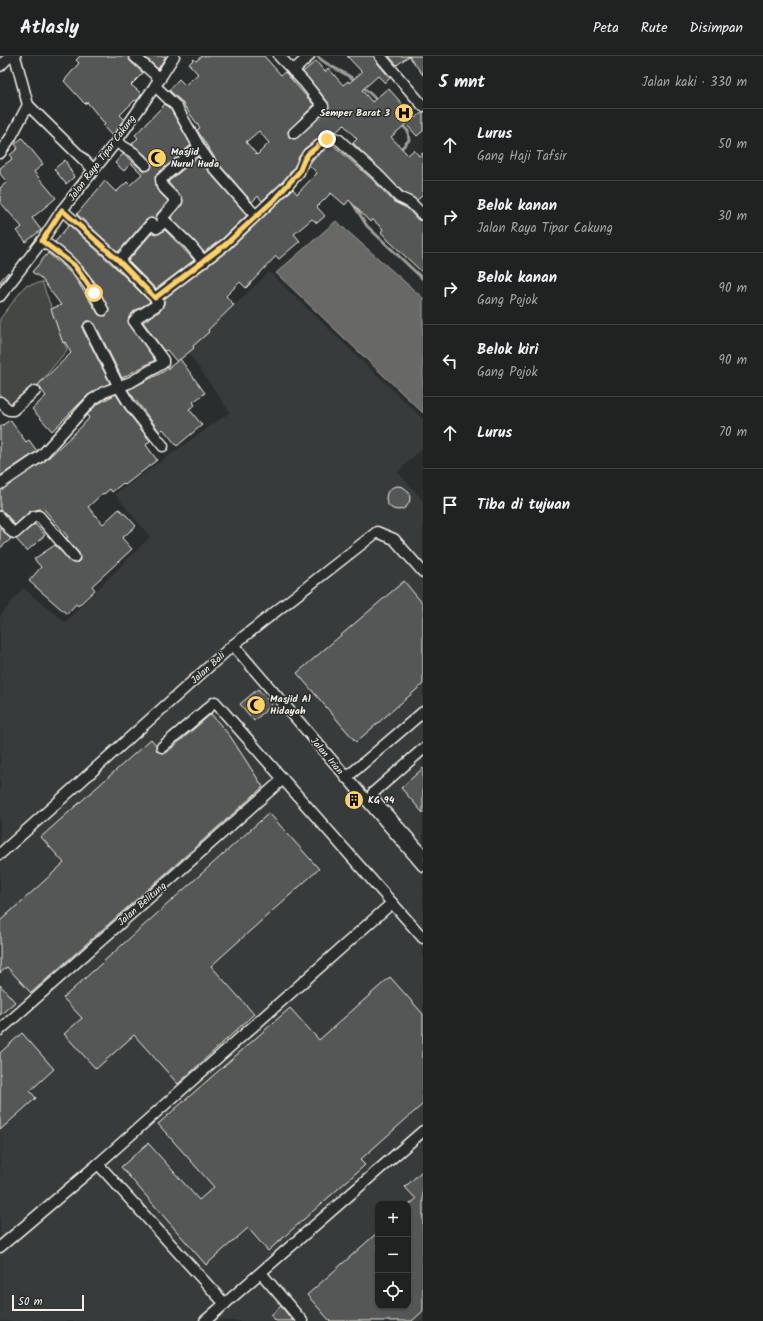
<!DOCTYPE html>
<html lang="id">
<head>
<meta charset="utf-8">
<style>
	body { margin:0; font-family:Kalam,sans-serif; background:#2d2f2f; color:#f1f3f6 }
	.controls { position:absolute; right:12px; bottom:12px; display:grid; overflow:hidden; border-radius:8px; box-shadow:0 1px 3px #0004 }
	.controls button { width:36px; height:36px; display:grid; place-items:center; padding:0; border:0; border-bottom:1px solid #3d3f40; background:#202222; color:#f1f3f6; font:20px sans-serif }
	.scale { position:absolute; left:12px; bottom:10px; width:72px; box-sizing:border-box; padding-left:4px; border:2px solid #f4f1e8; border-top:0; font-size:11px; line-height:14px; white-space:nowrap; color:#f4f1e8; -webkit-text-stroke:3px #2a2d2e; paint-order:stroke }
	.stop { position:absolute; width:12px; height:12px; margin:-9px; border:3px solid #ffd166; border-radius:50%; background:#fff }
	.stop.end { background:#ffd166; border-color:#fff; box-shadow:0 1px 4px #0008 }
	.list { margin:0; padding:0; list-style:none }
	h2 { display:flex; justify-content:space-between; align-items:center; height:52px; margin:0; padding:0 16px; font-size:17px }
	h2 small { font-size:13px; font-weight:400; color:#a2a4a5 }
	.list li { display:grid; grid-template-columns:26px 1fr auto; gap:12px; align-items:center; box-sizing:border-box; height:72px; padding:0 16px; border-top:1px solid #3d3f40 }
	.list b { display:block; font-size:15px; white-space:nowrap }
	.list p { margin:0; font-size:13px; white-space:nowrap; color:#a2a4a5 }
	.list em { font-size:13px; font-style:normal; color:#a2a4a5 }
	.icon { flex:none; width:22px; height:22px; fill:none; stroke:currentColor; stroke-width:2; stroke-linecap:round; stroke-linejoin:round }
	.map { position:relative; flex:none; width:423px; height:1265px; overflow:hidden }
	header { display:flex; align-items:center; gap:24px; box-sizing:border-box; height:56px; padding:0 20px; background:#202222; border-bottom:1px solid #3d3f40 }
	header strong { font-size:19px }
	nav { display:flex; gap:22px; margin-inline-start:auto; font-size:14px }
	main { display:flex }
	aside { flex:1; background:#202222 }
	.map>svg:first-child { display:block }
	.built { fill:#373a3a; fill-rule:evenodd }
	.green { fill:#444645; stroke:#9c9c96 }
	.water { fill:#676866; stroke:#9f9f9a }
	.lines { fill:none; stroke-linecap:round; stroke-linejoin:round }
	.stream { stroke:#9f9f9a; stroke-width:3 }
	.building { fill:#555756; stroke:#f4f1e8; fill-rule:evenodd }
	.minor-casing { stroke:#f4f1e8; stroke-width:13 }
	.minor { stroke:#2a2d2e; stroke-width:10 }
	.route { stroke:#ffd166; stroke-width:5 }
	.labels { text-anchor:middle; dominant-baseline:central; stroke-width:3; stroke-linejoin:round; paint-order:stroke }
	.poi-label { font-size:10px; font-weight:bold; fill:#f4f1e8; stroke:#2a2d2e; text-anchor:start }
	.street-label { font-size:10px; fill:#f4f1e8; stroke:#2a2d2e }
</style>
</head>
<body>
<header>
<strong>Atlasly</strong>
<nav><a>Peta</a><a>Rute</a><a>Disimpan</a></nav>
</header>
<main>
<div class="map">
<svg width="423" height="1265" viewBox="0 0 423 1265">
	<rect width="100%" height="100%" fill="#2a2d2e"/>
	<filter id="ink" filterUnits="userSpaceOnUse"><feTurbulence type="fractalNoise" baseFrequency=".025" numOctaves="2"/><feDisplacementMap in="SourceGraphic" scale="8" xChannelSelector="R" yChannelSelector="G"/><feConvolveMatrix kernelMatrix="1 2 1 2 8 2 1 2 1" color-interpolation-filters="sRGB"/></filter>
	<g filter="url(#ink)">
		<path class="built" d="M269,216l154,147v28l-25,25 25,29v820h-423v-705l23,-28 42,34 85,-85 -35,-43 115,-82 -43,-61zM378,1148h30v102h-30z"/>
		<polygon class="green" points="42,226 67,294 14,358 0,339 0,263 25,230"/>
		<polygon class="water" points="336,165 423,242 423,357 276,217"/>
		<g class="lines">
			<g class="stream">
				<path d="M317,0c11,11 27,15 39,25"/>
				<polyline points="362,30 378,45"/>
				<polyline points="399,95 409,84 408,75 402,69"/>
				<polyline points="352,146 367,170 423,223"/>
			</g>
		</g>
		<g class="building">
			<polygon points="80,0 128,0 130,5 143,17 131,29 142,38 137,45 135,44 120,59 124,63 112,80 103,70 105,68 87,46 85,48 64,25 79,7 76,4"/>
			<polygon points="144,0 166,0 158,13"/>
			<path d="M202,0h62l17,19 4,-3 29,33 -26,26 1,6 6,2 34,-31 -1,-6 -25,-30 13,-11 9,11 3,-4 15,17 5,-4 1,2 13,-11 -15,-16h27l1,4 15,18 -5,5 -7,-7 -16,14 10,12 16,-14 27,30 8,-6v19l-6,5 -11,-12 -15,13 17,18 6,-5 5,6 4,-3v42l-6,5 -14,-8 -50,-49 4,-4 -13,-14 -8,7h-9l-23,17 -11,20 -10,12 -21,20 -4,-5 -6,6 -34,-39 -21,-33 3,-2 -19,-27 -12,-11 10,-11 6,6 13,-11 -9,-10 5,-5 2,2zM259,75l10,12 -12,12 -11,-13z"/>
			<polygon points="389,0 409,0 397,9"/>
			<polygon points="409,0 423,0 423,19"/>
			<polygon points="165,48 171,54 191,89 155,120 157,134 168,145 157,158 156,163 151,162 146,164 118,196 77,158 105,125 116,136 127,126 130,129 142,118 131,107 124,115 115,107 123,98 144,115 151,113 152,108 151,104 132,88 138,82 135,79"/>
			<polygon points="22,82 43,108 34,116 56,142 32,162 41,174 26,186 17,175 22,171 0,146 0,132 7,126 0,118 0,112 12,103 10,99 18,92 15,88"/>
			<polygon points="332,88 373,124 394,146 407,152 418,164 423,165 423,217 389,185 381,176 383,173 372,163 370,166 349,144 345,149 331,137 317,151 325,160 317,167 312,163 294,178 300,185 279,203 276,200 246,232 240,226 226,240 234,249 208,274 209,276 193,290 194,292 177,306 167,294 164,295 143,266 160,255 164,248 164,243 230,193 293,133 297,138 317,117 309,109 313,103"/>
			<polygon points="198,101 208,115 247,159 222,183 204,196 171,162 182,149 183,144 168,126"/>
			<polygon points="65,104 74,121 66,128 54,113"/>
			<polygon points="69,169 114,210 150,246 134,255 129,261 128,266 155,304 122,322 95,268 90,265 86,265 83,270 83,274 110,327 88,339 52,375 32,353 46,340 38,329 71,297 65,286 63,287 51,253 61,249 41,222 32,216 48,197 73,219 99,259 106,260 109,255 97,229 83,211 55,186"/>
			<polygon points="165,174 194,204 156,233 128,205 152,177 158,178"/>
			<polygon points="8,216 9,217 1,227 0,225"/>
			<polygon points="180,303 205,337 193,346 195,349 189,353 202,369 177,390 163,373 160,376 128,334 163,316"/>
			<polygon points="116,338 125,353 150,385 146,389 157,404 125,429 123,427 112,436 110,433 104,438 103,437 88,451 103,468 119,453 127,460 136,470 122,482 132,493 92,530 95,534 78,550 76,548 67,558 29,525 41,511 34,503 55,489 72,507 78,506 80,504 79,497 66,482 68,481 43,452 29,456 15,469 5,457 0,455 0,434 45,405 81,371 89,362 87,359 96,349"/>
			<polygon points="10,364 26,386 29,384 37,395 0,420 0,371"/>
			<circle cx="398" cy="442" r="12"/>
			<polygon points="35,468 45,479 27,495 16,483"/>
			<polygon points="0,471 11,483 0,492"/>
			<polygon points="404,525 423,548 423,628 356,686 297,617"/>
			<polygon points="258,633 272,649 254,665 240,648"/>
			<polygon points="211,658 230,680 263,731 31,937 7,911 0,917 0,865 64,807 41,781 151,683 156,689 157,695 165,698"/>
			<polygon points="423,712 423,757 401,732"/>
			<polygon points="353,739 359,746 354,750 348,743"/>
			<polygon points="269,757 319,813 211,910 254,958 178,1028 134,979 96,1013 64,978 82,962 63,942"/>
			<polygon points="390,921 423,958 423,1048 360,1104 365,1109 268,1195 248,1172 206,1209 121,1111 148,1087 199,1144 214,1131 158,1068 290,952 319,984"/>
			<polygon points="0,929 15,946 0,959"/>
			<polygon points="22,977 54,1013 30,1035 36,1042 0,1074 0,997"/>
			<polygon points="423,1114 423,1255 412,1265 330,1265 307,1239 378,1176 378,1250 408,1250 408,1150 416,1143 405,1131"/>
			<polygon points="281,1250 293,1265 276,1265 271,1259"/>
		</g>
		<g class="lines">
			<g class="minor-casing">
				<g id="minor">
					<polyline points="15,0 28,49"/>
					<polyline points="134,0 160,23"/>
					<polyline points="279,0 304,26 323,50 294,77"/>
					<polyline points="380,0 423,50"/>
					<polyline points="0,10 10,0"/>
					<polyline points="293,15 309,0"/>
					<polyline points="155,30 176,50 199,91 213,111 255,159"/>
					<polyline points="116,86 134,97 146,109"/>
					<polyline points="199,91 161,123 162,130 177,145 162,162 190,189 204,206"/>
					<polyline points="0,97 11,81 28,49 93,113"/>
					<polyline points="62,154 119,205 155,242 226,188 288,129 299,116 304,104 308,98 331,81 338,83 378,119 399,141 411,147 423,159"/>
					<path d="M42,185c30,18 45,38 61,69"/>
					<polyline points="119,205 151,168 157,172 164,166"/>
					<polyline points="0,240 42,185 62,154 116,86 155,30 174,0"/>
					<polyline points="89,271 119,331 130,349 163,390"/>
					<polyline points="0,346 9,354 13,354 35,335"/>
					<polyline points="0,428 41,400 92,344 104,336 131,326 163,307 163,304 134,265 139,260 157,249 158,246 155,242"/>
					<polyline points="0,461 12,476 15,477 33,461 39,460 74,501"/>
					<polyline points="233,589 423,810"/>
					<polyline points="162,691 215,646 423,882"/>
					<polyline points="423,693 373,737 373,742 423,798"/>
					<polyline points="346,722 423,656"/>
					<polyline points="0,798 233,589 377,476 394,483 423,516"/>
					<polyline points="0,974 283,723"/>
					<polyline points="98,1108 225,1248"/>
					<polyline points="0,1191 98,1108 392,847"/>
					<polyline points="261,1217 302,1265"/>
					<polyline points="205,1265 423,1075"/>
				</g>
			</g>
			<use href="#minor" class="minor"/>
		</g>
	</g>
	<g class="lines" filter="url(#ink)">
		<polyline class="route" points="94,237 74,209 42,185 62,154 119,205 155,242 226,188 274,144 299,116 304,104 308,98 327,83"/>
	</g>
	<defs>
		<g id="hospital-disc" transform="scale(1)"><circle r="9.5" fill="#ffd166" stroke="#2a2d2e"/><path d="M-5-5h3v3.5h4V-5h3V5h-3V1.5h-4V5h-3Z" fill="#111"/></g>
		<g id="mosque-disc" transform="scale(1)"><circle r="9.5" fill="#ffd166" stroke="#2a2d2e"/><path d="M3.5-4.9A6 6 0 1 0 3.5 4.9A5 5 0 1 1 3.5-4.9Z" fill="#111"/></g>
		<g id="building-disc" transform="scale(1)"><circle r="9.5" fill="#ffd166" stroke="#2a2d2e"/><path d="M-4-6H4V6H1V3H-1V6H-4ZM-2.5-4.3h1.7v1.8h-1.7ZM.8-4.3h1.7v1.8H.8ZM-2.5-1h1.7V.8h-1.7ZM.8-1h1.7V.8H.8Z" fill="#111"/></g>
	</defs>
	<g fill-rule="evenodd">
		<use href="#hospital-disc" x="404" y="57"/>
		<use href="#mosque-disc" x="157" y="102"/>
		<use href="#mosque-disc" x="256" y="649"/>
		<use href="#building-disc" x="354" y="744"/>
	</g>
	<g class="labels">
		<g class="poi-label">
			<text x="390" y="57" text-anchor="end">Semper Barat 3</text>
			<text x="171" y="96">Masjid<tspan x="171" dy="12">Nurul Huda</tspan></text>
			<text x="270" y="643">Masjid Al<tspan x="270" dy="12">Hidayah</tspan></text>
			<text x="368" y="744">KG 94</text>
		</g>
		<g class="street-label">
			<text transform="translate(102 102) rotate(-53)">Jalan Raya Tipar Cakung</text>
			<text transform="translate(208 612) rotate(-42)">Jalan Bali</text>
			<text transform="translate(327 700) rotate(50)">Jalan Irian</text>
			<text transform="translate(142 848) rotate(-41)">Jalan Belitung</text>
		</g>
	</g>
</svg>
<div class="controls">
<button>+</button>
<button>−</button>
<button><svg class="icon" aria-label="locate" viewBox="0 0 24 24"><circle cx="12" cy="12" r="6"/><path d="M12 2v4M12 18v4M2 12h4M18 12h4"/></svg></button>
</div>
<div class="scale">50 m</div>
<div class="stop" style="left:94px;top:237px"></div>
<div class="stop end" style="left:327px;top:83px"></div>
</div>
<aside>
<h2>5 mnt<small>Jalan kaki · 330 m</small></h2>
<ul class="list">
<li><svg class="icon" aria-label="ahead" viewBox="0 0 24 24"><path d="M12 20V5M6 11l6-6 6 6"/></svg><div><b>Lurus</b><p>Gang Haji Tafsir</p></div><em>50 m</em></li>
<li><svg class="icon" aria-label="right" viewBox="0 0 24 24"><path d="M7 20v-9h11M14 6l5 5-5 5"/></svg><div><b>Belok kanan</b><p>Jalan Raya Tipar Cakung</p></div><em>30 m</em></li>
<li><svg class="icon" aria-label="right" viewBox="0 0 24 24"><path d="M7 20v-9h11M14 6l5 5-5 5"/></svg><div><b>Belok kanan</b><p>Gang Pojok</p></div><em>90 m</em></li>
<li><svg class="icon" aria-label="left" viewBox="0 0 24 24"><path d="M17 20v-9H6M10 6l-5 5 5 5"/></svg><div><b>Belok kiri</b><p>Gang Pojok</p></div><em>90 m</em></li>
<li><svg class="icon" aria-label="ahead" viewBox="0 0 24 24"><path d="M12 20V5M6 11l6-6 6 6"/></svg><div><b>Lurus</b></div><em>70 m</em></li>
<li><svg class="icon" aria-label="arrive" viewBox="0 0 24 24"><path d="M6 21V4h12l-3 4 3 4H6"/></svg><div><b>Tiba di tujuan</b></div></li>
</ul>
</aside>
</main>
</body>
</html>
